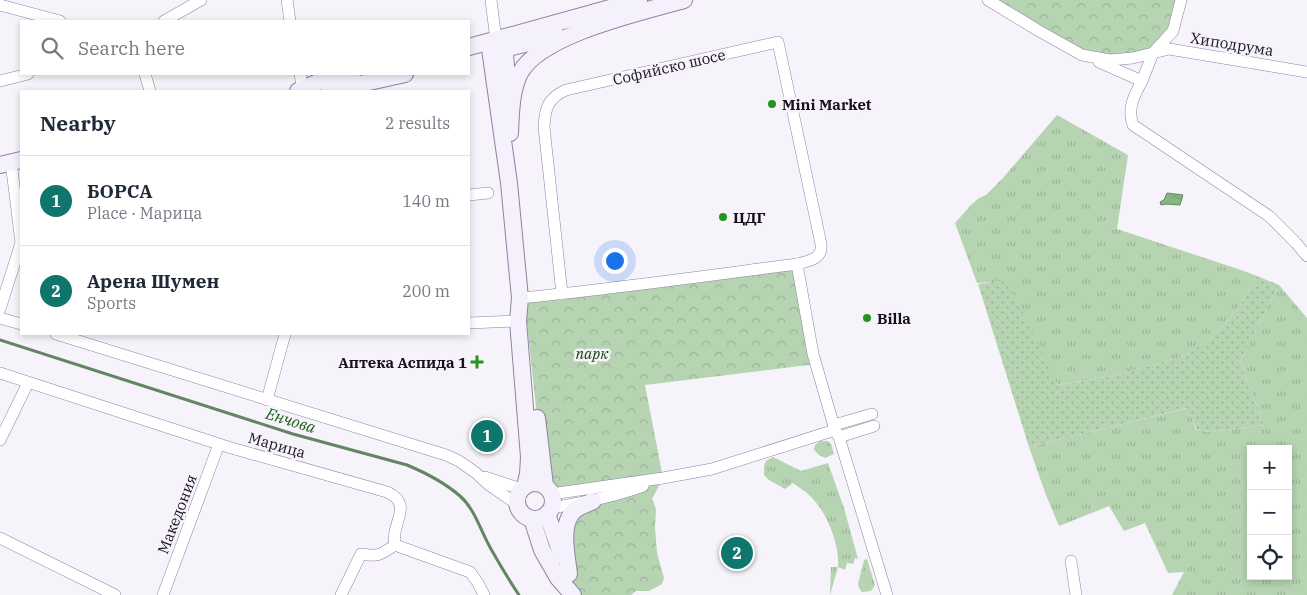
<!DOCTYPE html>
<html lang="en">
<head>
<meta charset="utf-8">
<style>
	body { margin:0; font-family:"IBM Plex Serif",serif; background:#f2f2f3; color:#1f2937 }
	.controls { position:absolute; right:15px; bottom:15px; display:grid; overflow:hidden; border-radius:0px; box-shadow:0 2px 8px #0003 }
	.controls button { width:45px; height:45px; display:grid; place-items:center; padding:0; border:0; border-bottom:1px solid #e0e1e3; background:#fff; color:#1f2937; font:25px sans-serif }
	.you { position:absolute; left:614px; top:260px; width:18px; height:18px; margin:-12px; border:4px solid #fff; border-radius:50%; background:#1a73e8; box-shadow:0 0 0 8px #1a73e833 }
	.badge { display:grid; place-items:center; width:32px; height:32px; border-radius:50%; background:#0f766e; color:#fff; font-size:16px; font-weight:700 }
	.pin { position:absolute; translate:-50% -50%; border:2px solid #fff; box-shadow:0 1px 5px #0006 }
	.list { margin:0; padding:0; list-style:none }
	h2 { display:flex; justify-content:space-between; align-items:center; height:65px; margin:0; padding:0 20px; font-size:21px }
	h2 small { font-size:16px; font-weight:400; color:#747a83 }
	.list li { display:grid; grid-template-columns:32px 1fr auto; gap:15px; align-items:center; box-sizing:border-box; height:90px; padding:0 20px; border-top:1px solid #e0e1e3 }
	.list b { display:block; font-size:19px; white-space:nowrap }
	.list p { margin:0; font-size:16px; white-space:nowrap; color:#747a83 }
	.list em { font-size:16px; font-style:normal; color:#747a83 }
	.icon { flex:none; width:28px; height:28px; fill:none; stroke:currentColor; stroke-width:2; stroke-linecap:round; stroke-linejoin:round }
	.map { position:relative; flex:none; width:1307px; height:595px; overflow:hidden }
	.search { position:absolute; background:#fff; box-shadow:0 2px 8px #0003; left:20px; top:20px; width:450px; height:55px; display:flex; align-items:center; gap:12px; box-sizing:border-box; padding:0 18px; border-radius:0px; color:#747a83; font-size:19px }
	.panel { position:absolute; background:#fff; box-shadow:0 2px 8px #0003; left:20px; top:90px; width:450px; height:245px; border-radius:0px }
	.map>svg:first-child { display:block }
	.grass { fill:url(#grass-tufts); fill-rule:evenodd }
	.forest { fill:url(#forest-crowns) }
	.garden { fill:url(#garden-dots) }
	.water { fill:url(#water-ripples); stroke:#648563 }
	.lines { fill:none; stroke-linecap:round; stroke-linejoin:round }
	.stream { stroke:#648563; stroke-width:3 }
	.street-casing { stroke:#8f82a2; stroke-width:12 }
	.secondary-casing { stroke:#8f82a2; stroke-width:18 }
	.street { stroke:#fff; stroke-width:11 }
	.secondary { stroke:#f5f1fc; stroke-width:16 }
	.poi-dot { fill:#25941f; stroke:#f6f3fa; stroke-width:2 }
	.labels { text-anchor:middle; dominant-baseline:central; stroke-width:5; stroke-linejoin:round; paint-order:stroke }
	.street-label { font-size:15px; fill:#16111d; stroke:#f6f3fa }
	.poi-label { font-size:15px; font-weight:bold; fill:#16111d; stroke:#f6f3fa; text-anchor:start }
	.park-label { font-size:15px; font-style:italic; fill:#12440f; stroke:#f6f3fa }
	.water-label { font-size:16px; font-style:italic; fill:#1b5d17; stroke:#f6f3fa }
</style>
</head>
<body>
<div class="map">
<svg width="1307" height="595" viewBox="0 0 1307 595">
	<defs>
		<pattern id="grass-tufts" width="24" height="20" patternUnits="userSpaceOnUse" patternTransform="scale(1.25)"><rect width="24" height="20" fill="#b6d3b2"/><path d="M3 7l-1-3M5 7V3M7 7l1-3M15 17l-1-3M17 17v-4M19 17l1-3" fill="none" stroke="#9cb499"/></pattern>
		<pattern id="forest-crowns" width="20" height="18" patternUnits="userSpaceOnUse" patternTransform="scale(1.25)"><rect width="20" height="18" fill="#b6d3b2"/><path d="M2 6a3 3 0 1 1 6 0M12 15a3 3 0 1 1 6 0" fill="none" stroke="#9cb499"/></pattern>
		<pattern id="garden-dots" width="8" height="8" patternUnits="userSpaceOnUse" patternTransform="scale(1.25)"><rect width="8" height="8" fill="#b6d3b2"/><path d="M2 2h.1M6 6h.1" fill="none" stroke="#9cb499" stroke-width="1.8" stroke-linecap="round"/></pattern>
		<pattern id="water-ripples" width="26" height="14" patternUnits="userSpaceOnUse" patternTransform="scale(1.25)"><rect width="26" height="14" fill="#86b781"/><path d="M2 4q2-2 4 0t4 0M15 11q2-2 4 0t4 0" fill="none" stroke="#739c6f"/></pattern>
	</defs>
	<rect width="100%" height="100%" fill="#f6f3fa"/>
	<g class="grass">
		<polygon points="1057,115 1128,155 1117,229 1241,270 1257,276 1238,309 1212,337 1184,356 1112,376 1057,385 1007,281 977,283 955,223 971,205 979,198 986,195 1002,179"/>
		<path d="M1279,285l28,33v277h-135l12,-23 -16,1 -23,-50 -21,8 -15,-25 -50,20 -13,-31 -17,-48 159,-39 8,22 14,2 54,-7 -24,-63zM1251,449h37v127h-37z"/>
		<polygon points="820,441 828,441 831,444 834,454 825,458 819,455 814,450 815,445"/>
		<path d="M773,457l28,14 27,-8 16,45 14,51 -3,-1 -2,6 -6,-1 -2,7 -7,-3 -8,28 1,-28h7c2,-23 -12,-57 -29,-72 -5,-5 -11,-8 -16,-12l-8,6 -16,-9 -5,-5v-9l2,-5z"/>
		<polygon points="867,559 875,585 871,591 862,592 859,588 858,584 864,560"/>
	</g>
	<g class="forest">
		<polygon points="988,0 1181,0 1173,31 1153,53 1133,58 1082,55"/>
		<polygon points="797,264 816,364 645,385 663,478 652,499 656,509 655,528 657,553 664,578 662,584 649,591 636,591 631,595 577,595 569,574 575,511 660,479 551,494 542,464 526,314 520,298"/>
	</g>
	<polygon class="garden" points="1257,276 1279,285 1240,362 1264,425 1210,432 1197,430 1187,408 1029,447 978,284 1007,280 1058,385 1112,376 1184,356 1212,337 1238,309"/>
	<polygon class="water" points="1167,193 1183,195 1180,205 1166,204 1161,205 1160,202 1164,200"/>
	<g class="lines">
		<path class="stream" d="M0,340l293,94 114,31c19,8 37,17 53,31 15,13 21,36 31,53 9,16 18,31 28,46"/>
		<g class="street-casing">
			<g id="street">
				<polyline points="287,0 290,21"/>
				<polyline points="491,0 496,40"/>
				<polyline points="988,0 1039,31 1082,55 1110,60 1133,58 1169,49 1307,72"/>
				<polyline points="0,5 60,21"/>
				<polyline points="164,21 201,0"/>
				<polyline points="1099,62 1142,81 1153,53 1173,31 1181,0"/>
				<polyline points="145,74 150,91"/>
				<polyline points="300,74 303,91"/>
				<polyline points="0,81 28,74"/>
				<path d="M1142,81c-8,15 -15,27 -9,44l136,91 27,27 11,13"/>
				<polyline points="11,162 21,243"/>
				<polyline points="469,195 488,193"/>
				<polyline points="797,264 813,354 835,430 839,437 887,595"/>
				<path d="M520,298c93,-9 185,-22 277,-34 12,-3 26,-5 24,-20l-43,-202 -212,48c-18,8 -21,18 -22,37l18,167"/>
				<polyline points="0,309 21,243"/>
				<polyline points="0,318 21,324"/>
				<polyline points="469,323 518,321"/>
				<polyline points="56,334 446,455 459,461 476,473 489,485 517,504"/>
				<path d="M0,373l228,74 159,45c28,13 3,31 8,53l75,27 8,11 6,12"/>
				<polyline points="267,400 285,334"/>
				<polyline points="834,425 872,414"/>
				<polyline points="839,437 874,426"/>
				<polyline points="0,440 28,383"/>
				<polyline points="485,477 521,489"/>
				<polyline points="551,494 663,478 712,469 835,430"/>
				<path d="M551,508c31,-5 62,-11 92,-22"/>
				<polyline points="0,538 115,595"/>
				<polyline points="1071,561 1076,595"/>
				<polyline points="163,595 219,444"/>
				<path d="M341,595l20,-41c18,3 19,1 34,-9"/>
			</g>
		</g>
		<g class="secondary-casing">
			<g id="secondary">
				<polyline points="504,38 508,96"/>
				<polyline points="489,42 509,183 520,298 518,321 529,457 528,474 525,486"/>
				<polyline points="469,47 639,0"/>
				<polyline points="496,51 557,36"/>
				<polyline points="298,91 318,82 352,74"/>
				<polyline points="329,91 405,74"/>
				<path d="M510,133c1,-20 1,-42 10,-60 21,-39 122,-61 164,-73"/>
				<polyline points="0,165 21,160"/>
				<polyline points="537,418 545,486"/>
				<circle cx="535" cy="501" r="18"/>
				<polyline points="547,514 562,556"/>
				<polyline points="532,519 542,550 558,578 573,595"/>
				<path d="M569,574c-2,-18 -10,-51 6,-64 5,-4 12,-6 18,-9"/>
			</g>
		</g>
		<use href="#street" class="street"/>
		<use href="#secondary" class="secondary"/>
	</g>
	<g class="poi-dot">
		<circle cx="772" cy="104" r="5"/>
		<circle cx="723" cy="217" r="5"/>
		<circle cx="867" cy="318" r="5"/>
		<path d="M474.5 354.5h5v5h5v5h-5v5h-5v-5h-5v-5h5z"/>
	</g>
	<g class="labels">
		<g class="street-label">
			<text transform="translate(1232 44) rotate(9)">Хиподрума</text>
			<text transform="translate(669 67) rotate(-13)">Софийско шосе</text>
			<text transform="translate(277 445) rotate(16)">Марица</text>
			<text transform="translate(177 514) rotate(-69)">Македония</text>
		</g>
		<g class="poi-label">
			<text x="782" y="104">Mini Market</text>
			<text x="733" y="217">ЦДГ</text>
			<text x="877" y="318">Billa</text>
			<text x="467" y="362" text-anchor="end">Аптека Аспида 1</text>
		</g>
		<g class="park-label">
			<text x="592" y="353">парк</text>
		</g>
		<g class="water-label">
			<text transform="translate(291 420) rotate(17)">Енчова</text>
		</g>
	</g>
</svg>
<div class="controls">
<button>+</button>
<button>−</button>
<button><svg class="icon" aria-label="locate" viewBox="0 0 24 24"><circle cx="12" cy="12" r="6"/><path d="M12 2v4M12 18v4M2 12h4M18 12h4"/></svg></button>
</div>
<div class="you"></div>
<div class="pin badge" style="left:487px;top:436px">1</div>
<div class="pin badge" style="left:737px;top:553px">2</div>
<div class="search"><svg class="icon" aria-label="search" viewBox="0 0 24 24"><circle cx="10" cy="10" r="6"/><path d="M15 15l6 6"/></svg>Search here</div>
<section class="panel">
<h2>Nearby<small>2 results</small></h2>
<ul class="list">
<li><span class="badge">1</span><div><b>БОРСА</b><p>Place · Марица</p></div><em>140 m</em></li>
<li><span class="badge">2</span><div><b>Арена Шумен</b><p>Sports</p></div><em>200 m</em></li>
</ul>
</section>
</div>
</body>
</html>
